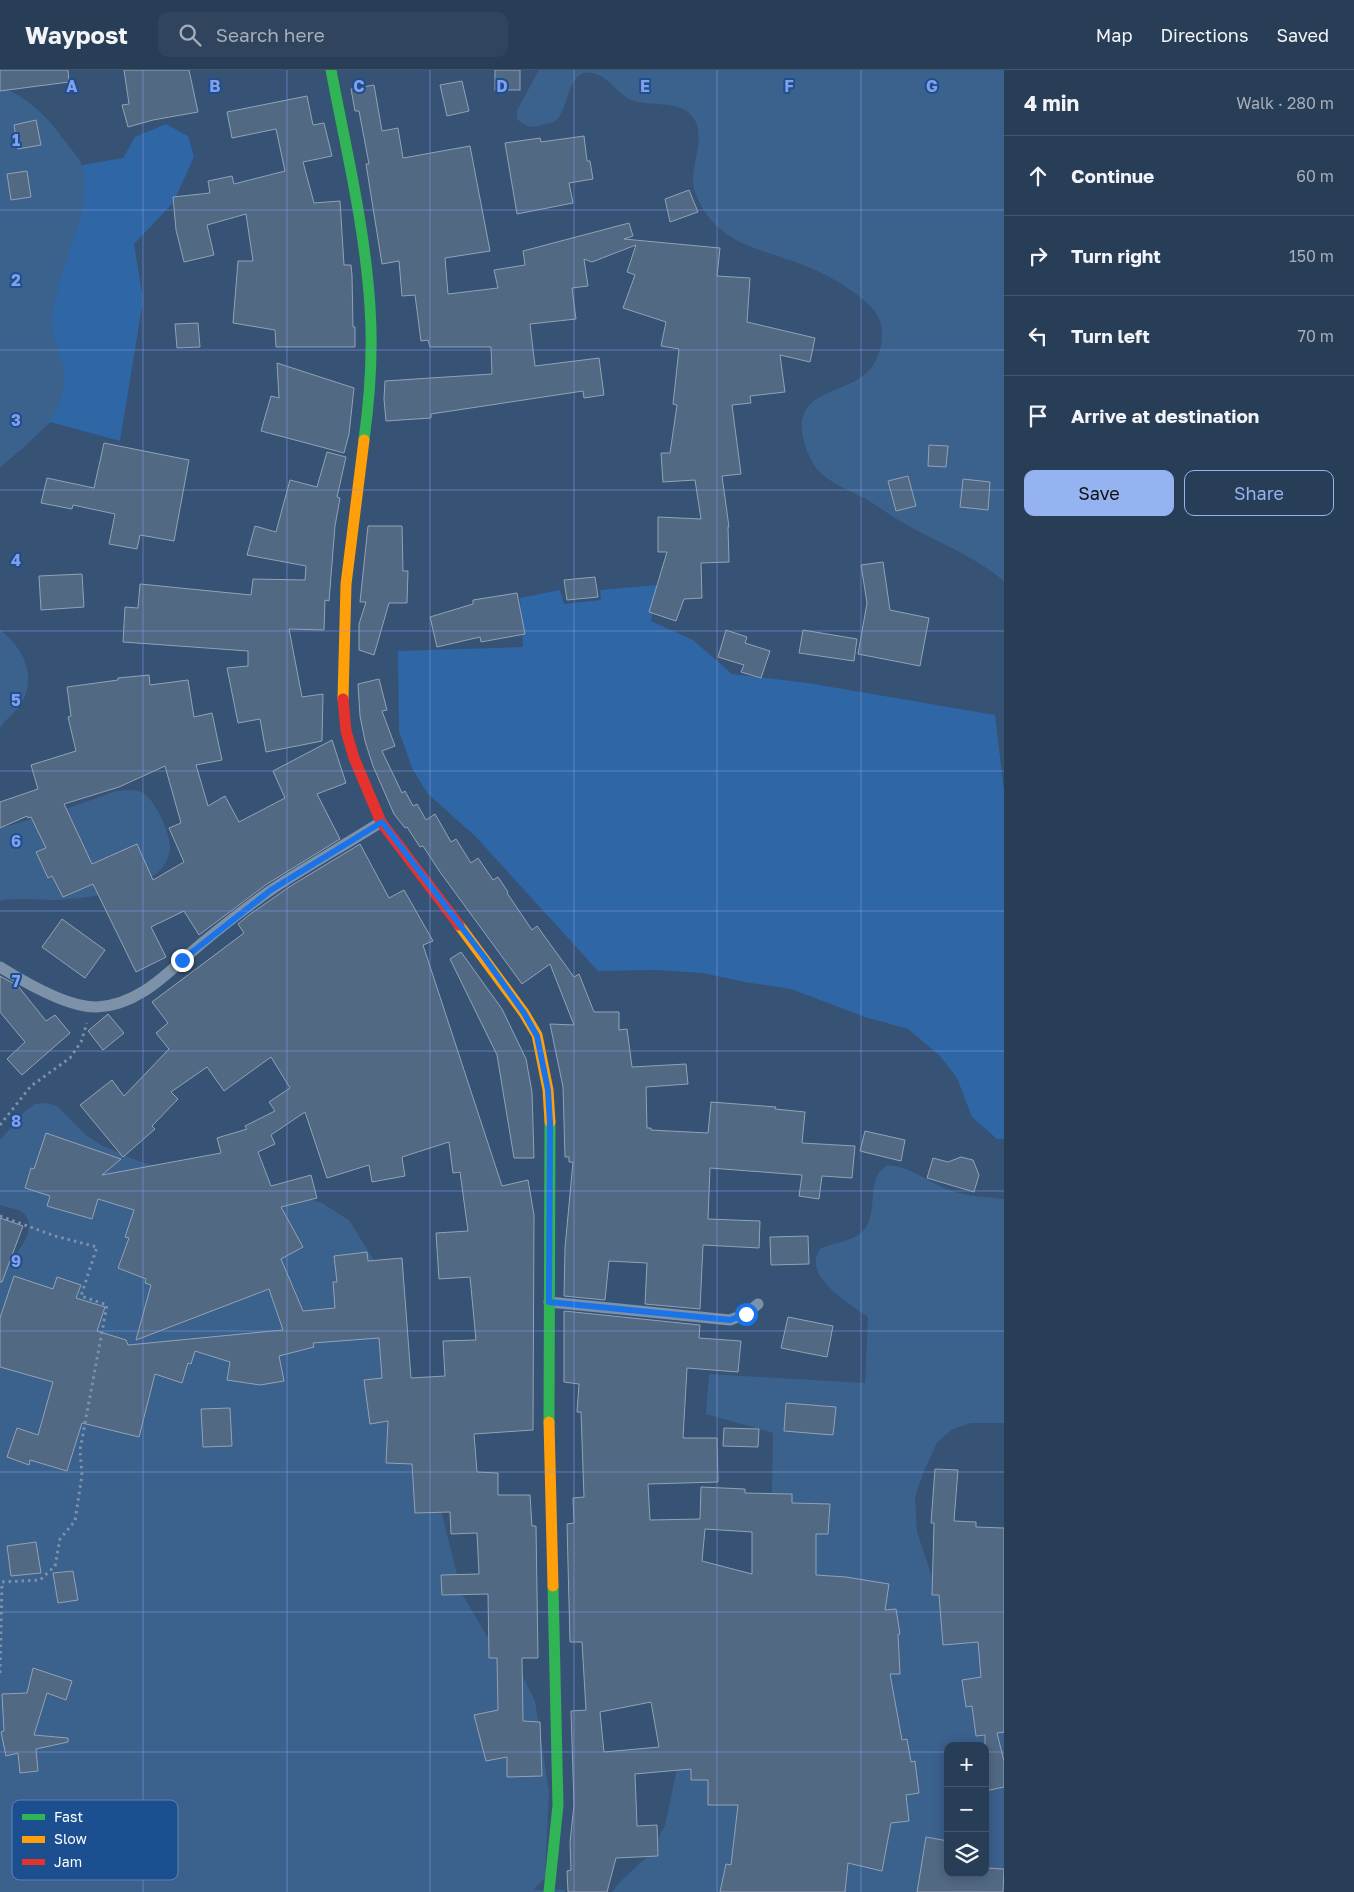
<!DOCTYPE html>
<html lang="en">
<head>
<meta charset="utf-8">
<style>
	body { margin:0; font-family:"Golos Text",sans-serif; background:#30455d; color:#f1f3f6 }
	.controls { position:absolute; right:15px; bottom:15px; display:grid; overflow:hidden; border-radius:10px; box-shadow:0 2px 12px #0003 }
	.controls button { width:45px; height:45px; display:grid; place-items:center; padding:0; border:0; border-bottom:1px solid #44576d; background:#283e57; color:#f1f3f6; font:25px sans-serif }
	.stop { position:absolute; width:15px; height:15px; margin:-11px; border:4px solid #1a73e8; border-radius:50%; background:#fff }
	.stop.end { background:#1a73e8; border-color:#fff; box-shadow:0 1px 5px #0008 }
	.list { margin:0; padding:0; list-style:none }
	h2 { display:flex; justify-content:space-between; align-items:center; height:65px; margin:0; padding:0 20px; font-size:21px }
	h2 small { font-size:16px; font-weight:400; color:#a5aeba }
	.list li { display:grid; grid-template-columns:32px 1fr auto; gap:15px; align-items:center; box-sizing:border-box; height:80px; padding:0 20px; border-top:1px solid #44576d }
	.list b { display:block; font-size:19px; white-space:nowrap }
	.list em { font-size:16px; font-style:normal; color:#a5aeba }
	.actions { display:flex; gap:10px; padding:15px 20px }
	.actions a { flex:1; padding:11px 0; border:1px solid #95b2f1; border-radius:10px; text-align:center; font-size:18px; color:#95b2f1 }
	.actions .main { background:#95b2f1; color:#111 }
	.icon { flex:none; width:28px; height:28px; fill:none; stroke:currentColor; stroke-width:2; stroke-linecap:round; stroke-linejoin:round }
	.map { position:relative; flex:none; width:1004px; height:1822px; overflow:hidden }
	header { display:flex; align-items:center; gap:30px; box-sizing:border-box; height:70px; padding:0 25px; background:#283e57; border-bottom:1px solid #44576d }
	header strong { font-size:24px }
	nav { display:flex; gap:28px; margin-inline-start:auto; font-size:18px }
	.search { width:350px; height:45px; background:#30455d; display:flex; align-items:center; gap:12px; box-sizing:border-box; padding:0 18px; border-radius:10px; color:#a5aeba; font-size:19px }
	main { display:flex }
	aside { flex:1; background:#283e57 }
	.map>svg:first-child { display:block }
	.green { fill:#2f66a5 }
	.water { fill:#3b618d; fill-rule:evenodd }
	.building { fill:#526984; stroke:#92a2b6; fill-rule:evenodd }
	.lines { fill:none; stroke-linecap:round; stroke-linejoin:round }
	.path { stroke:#7d92a8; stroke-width:3; stroke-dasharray:2.5 4; stroke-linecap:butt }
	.lane { stroke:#7d92a8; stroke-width:11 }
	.fast { stroke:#30b455; stroke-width:11 }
	.slow { stroke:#ff9f0a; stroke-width:11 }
	.jam { stroke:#e5322d; stroke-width:11 }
	.route { stroke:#1a73e8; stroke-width:6 }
	.grid { fill:none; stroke:#839eea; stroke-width:1; stroke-opacity:0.55 }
	.key { fill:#1b4f8f; stroke:#5f84b1; stroke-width:1 }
	.key-label { font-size:14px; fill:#fff }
	.grid-label { font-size:16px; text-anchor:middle; font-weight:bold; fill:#839eea; stroke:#1b4f8f; stroke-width:4; stroke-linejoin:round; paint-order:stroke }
</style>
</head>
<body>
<header>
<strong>Waypost</strong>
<div class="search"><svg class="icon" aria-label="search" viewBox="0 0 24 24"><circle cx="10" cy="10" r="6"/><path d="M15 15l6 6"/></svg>Search here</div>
<nav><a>Map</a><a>Directions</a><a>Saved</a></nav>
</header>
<main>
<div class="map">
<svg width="1004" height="1822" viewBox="0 0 1004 1822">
	<rect width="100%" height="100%" fill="#365274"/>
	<g class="green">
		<polygon points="166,54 188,66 194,87 173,133 134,174 143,230 120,371 50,352 24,377 0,397 56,153 82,95 123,88 135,67"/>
		<polygon points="657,515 651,551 693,570 732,604 808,613 995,645 1004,721 1004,1069 997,1069 972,1047 957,1008 940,986 908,959 865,947 791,919 745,912 702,903 655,900 598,901 476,767 427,723 412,698 399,661 398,581 523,577 520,528 560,520 564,534 601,530 600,520"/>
	</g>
	<g class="water">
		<path d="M539,0h465v511c-30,-25 -65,-38 -99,-57 -12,-7 -23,-15 -36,-23 -13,-8 -33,-15 -45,-25 -12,-9 -21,-31 -22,-46 -3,-38 40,-37 62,-55 16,-12 24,-42 13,-60 -14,-22 -57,-45 -82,-53 -30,-11 -63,-17 -84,-42 -8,-9 -17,-25 -18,-38 -1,-21 15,-51 -3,-68 -14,-14 -41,-7 -59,-14 -17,-8 -25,-30 -47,-27 -18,6 -15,37 -29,48 -3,2 -9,3 -13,4 -11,4 -17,1 -25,-6v-9z"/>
		<path d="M0,16c25,11 45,27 61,50 6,8 15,18 20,27 2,4 2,10 3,15 4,33 -12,61 -21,92 -5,14 -8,30 -11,44 -3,17 8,36 11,52 9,48 -32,74 -63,101z"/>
		<path d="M0,560c23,17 38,47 21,74 -6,9 -15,15 -21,24z"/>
		<path d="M130,720c3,0 8,0 11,2 14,6 29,40 29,56 0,8 -7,21 -14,26 -29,19 -69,25 -103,26 -18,0 -35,-2 -53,1v-88l4,14 59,-17 53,-19z"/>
		<path d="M47,1033l10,3 30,30 16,10 38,16 91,23 56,6 34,12 27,17 24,39 66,243 23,92 23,39 14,19 23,23 13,26 14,90 -4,87 -12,12h32v2h-565v-630h8c11,-10 31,-35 15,-49 -6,-5 -16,-5 -23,-8v-65l25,-29 10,-7z"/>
		<path d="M888,1095c22,2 38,15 58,24 18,7 39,8 58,10v224h-33l-20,7 -14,13 -13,28 -9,26 2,35 17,51 70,15v294h-392l11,-13 28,-26 14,-28 11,-52 10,-27 26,-22 57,-202 3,-33 1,-56 -67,-19 3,-40 156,9 3,-66c-18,-13 -67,-41 -48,-68 12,-6 34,-8 43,-18 17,-18 1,-54 25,-66zM948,1676h37v127h-37z"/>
	</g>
	<g class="building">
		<polygon points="0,0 68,0 69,12 0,21"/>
		<polygon points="124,0 189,0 198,42 153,50 128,57 122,35 129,34"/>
		<rect x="495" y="0" width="25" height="20"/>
		<polygon points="462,11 469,41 447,46 440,15"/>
		<polygon points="374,15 382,61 398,58 403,88 470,76 490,181 445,188 448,224 498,218 494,200 525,195 523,181 629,153 633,166 624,169 720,178 717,206 750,208 747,252 815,268 810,292 780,285 785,322 750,326 751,333 732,335 741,404 722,406 729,457 728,457 729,492 701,493 702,528 684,529 676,551 649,542 667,482 658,482 658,447 701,449 695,410 663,412 661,383 670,383 677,335 673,334 679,279 661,276 666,252 623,238 635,205 627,202 636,175 592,192 584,189 588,216 572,218 576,249 530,254 535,296 599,288 604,325 584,328 583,321 431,344 431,348 386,351 384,329 385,311 492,304 491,277 430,277 428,270 421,271 415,225 402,226 399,191 382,194 366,94 369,94 359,41 355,41 351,19"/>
		<polygon points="307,26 313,55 324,53 332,86 303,92 314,133 340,131 344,195 351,195 352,205 353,257 355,257 355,277 276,277 275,260 233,253 238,191 253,191 246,144 207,155 214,185 184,192 176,160 173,127 210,123 208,111 232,106 234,114 285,101 276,59 232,68 227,42"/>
		<polygon points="36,50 41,75 18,79 14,55"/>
		<polygon points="584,66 587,91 590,91 593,109 569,113 573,133 517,144 505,73 540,68 541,72"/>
		<polygon points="27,101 31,127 11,130 7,104"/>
		<polygon points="689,120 698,142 670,152 665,129"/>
		<polygon points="198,253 200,277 177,278 175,254"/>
		<polygon points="277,293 354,318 349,364 344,383 261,361 271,326 279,328"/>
		<polygon points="104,373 189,390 174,471 140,465 137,479 109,474 115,444 73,435 72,439 41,433 47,408 94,418"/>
		<polygon points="929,375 948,376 946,397 928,396"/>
		<polygon points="327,382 346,387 337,427 340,428 335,456 329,531 325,530 324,560 289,559 302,627 323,624 322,671 266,682 260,649 238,653 227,598 248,596 248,581 123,572 125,537 138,538 140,514 251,525 253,509 305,510 306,496 247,485 255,456 276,462 290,410 317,417"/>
		<polygon points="908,406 916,436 896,441 888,411"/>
		<polygon points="963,409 990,412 988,440 960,437"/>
		<polygon points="368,456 402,456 403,501 408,501 407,533 389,533 374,585 359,580 359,554 366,532 360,532"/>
		<polygon points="883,492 890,540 929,548 920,596 858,584 867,533 861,495"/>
		<polygon points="82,504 84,537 41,540 39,506"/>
		<polygon points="595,507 598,527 567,530 564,510"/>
		<polygon points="517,523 525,564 481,572 480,567 437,577 430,547 473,534 473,530"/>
		<polygon points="726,560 747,567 745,573 770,581 761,608 741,602 744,595 718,587"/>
		<polygon points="803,560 857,569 854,591 799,583"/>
		<path d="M149,605l1,10 38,-5 6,37 18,-4 10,47 -26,5 12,41 17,-10 14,26 46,-24 -12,-27 59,-31 14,43 -29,11 23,45 -73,45 -68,51 -15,-24 -33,16 15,30 -30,15 -43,-88 -30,13 -11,-21 -4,2 -12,-26 10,-4 -15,-31 -3,1 -1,-2 -27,12v-26l38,-13 -7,-24 45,-14 -8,-34 3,-1 -4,-29 51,-7v-2zM165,696l16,57 -12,5 15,34 -31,18 -16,-36 -45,20 -28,-60 55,-17z"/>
		<polygon points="379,609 387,640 382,641 395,676 382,681 402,723 405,721 413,736 417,734 426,750 435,744 451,772 456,769 471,793 478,788 493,810 498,807 508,822 507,823 532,860 537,856 574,907 579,904 594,942 619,942 619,960 627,959 632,997 686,994 688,1014 646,1017 647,1058 651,1058 651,1060 708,1063 711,1032 776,1037 775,1039 805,1042 802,1073 855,1076 852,1108 822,1106 819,1129 799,1126 802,1105 710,1098 708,1149 760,1151 759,1178 703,1175 700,1239 645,1234 647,1193 609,1191 605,1230 564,1226 565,1178 573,1092 569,1092 569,1087 565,1087 563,1017 550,954 574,955 550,894 522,914 440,802 423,776 420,777 407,757 405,758 394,744 373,696 365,671 360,646 358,614"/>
		<path d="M360,774l29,54 15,-8 29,51 -10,4 79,241 26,-6 6,35 -1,215 -59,4 3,38 21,1v22h32l2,31h4l2,132h-16l1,63 17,1 2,54 -35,1v-20l-21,4 -12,-46 24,-5 -1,-52h-8l-1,-64 -46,1 -1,-20 38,-1 -2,-41 -26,1 -1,-22 -35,1 -3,-49 -26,-1 2,-42 -18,3 -6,-44 18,-2 -3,-40 -66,5 1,4 -35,9 5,25 -24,4 -33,-5 3,-18 -35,-11 -4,13 -3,-1 -6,20 -27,-9 -16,63 -57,-14 -15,48 -37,-11 -1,5 -22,-8 10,-29 21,7 15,-53 -53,-15v-49l14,-42 39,13 4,-12 24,8 -5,13 29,9 -8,24 29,9 2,5 155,-15 -14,-41 -133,51 15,-55 -6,-2 1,-4 -28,-11 11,-30 -4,-1 9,-27 -36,-11 -6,20 -45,-13 3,-10 -25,-8 6,-20 3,1 12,-36 75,26 -19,16 119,-22 -4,-15 30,-9 -2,-3 30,-15 -6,-9 21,-14 -19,-31 -47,34 -17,-24 -36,25 7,7 -26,27 3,3 -32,28 -43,-52 32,-25 12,16 45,-47 -13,-16 12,-10 -16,-21 92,-69 -6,-9 11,-9 40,-28zM305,1042l22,66 42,-13 3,17 33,-6 -3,-19 47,-15 4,31 7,-1 8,59 -32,2 3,46 31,-2 6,63 -33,1 2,35 -34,2 -9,-120 -34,3 -1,-9 -33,4 3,26h-4l2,26 -32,3 -22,-52 22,-12 -22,-40 36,-9 -6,-23 -40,11 -13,-34 17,-8 -4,-9z"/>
		<polygon points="62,849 105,880 85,908 42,877"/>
		<polygon points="461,882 502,939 526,989 532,1022 534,1088 514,1088 497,985 450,889"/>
		<polygon points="0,906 18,916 46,951 55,945 70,963 22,1005 7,989 25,972 0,942"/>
		<polygon points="108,944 124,963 103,980 88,961"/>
		<polygon points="865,1061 905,1070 901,1091 860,1081"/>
		<polygon points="961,1087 973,1090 979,1105 974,1122 927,1108 933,1088 948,1092"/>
		<polygon points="0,1148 23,1156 2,1212 0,1212"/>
		<polygon points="808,1166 809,1194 771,1195 770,1167"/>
		<path d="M564,1241l136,14 -1,13 42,3 -3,31 -51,-4 -4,70h34l1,44 -70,2 2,36 50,-1 1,-32 44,2v4l47,1v9l38,1 -2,30h-12v41l30,2 43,7 -4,26 11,-1 4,25h-2l2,40h-10l12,66 5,-1 4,23 4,-1 4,32 -13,2 3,26 -18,2 -9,48 -34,-8 -3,29h-125l6,-28 5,1 7,-60h-30v-25h-17v-11l-56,5 2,52 20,-1 1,31 -42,2 -9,34h-39l-1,-21 4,-1 -1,-28 4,-37 -3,-94 15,-1 -4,-68h-12l-3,-118 7,-1 -1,-25 11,-1 -3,-85h-4l2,-28 -15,-2zM705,1459l47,3v42l-50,-13zM651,1632l8,45 -55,5 -4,-40z"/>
		<polygon points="788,1247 833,1256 827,1287 781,1278"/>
		<polygon points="786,1333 836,1337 833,1365 784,1361"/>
		<polygon points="230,1338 232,1376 203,1377 201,1339"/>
		<polygon points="724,1358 759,1359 758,1377 723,1376"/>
		<polygon points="935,1399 958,1400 954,1451 976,1452 976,1457 1004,1458 1004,1662 997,1663 1004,1691 1004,1717 985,1721 985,1665 976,1666 972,1636 966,1637 962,1610 981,1607 978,1572 943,1575 939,1525 932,1525 934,1453 931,1453"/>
		<polygon points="36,1472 41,1503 11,1506 7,1476"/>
		<polygon points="73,1501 78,1530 58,1533 53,1503"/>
		<polygon points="33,1598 72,1611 66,1630 47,1623 34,1665 68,1668 68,1672 36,1679 38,1701 20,1703 18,1683 6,1686 1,1662 4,1661 2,1624 27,1623"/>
		<polygon points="926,1767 948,1771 948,1803 985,1803 985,1798 1004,1799 1003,1822 917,1822"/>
	</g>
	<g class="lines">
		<g class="path">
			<polyline points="0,1055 31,1016 70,988 81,972 87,953"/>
			<polyline points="0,1146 55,1166 97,1177 81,1226 107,1235 80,1380 82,1405 75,1451 60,1469 55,1496 40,1510 2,1512 0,1603"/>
		</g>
		<g class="lane">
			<path d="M0,897c24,15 69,41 97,40 44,-2 74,-38 105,-64 22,-18 46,-37 69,-53 36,-24 74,-45 110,-68"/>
			<polyline points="549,1232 730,1250 746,1244 758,1234"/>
		</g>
		<g class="fast">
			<path d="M331,0c15,79 34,157 39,237 3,44 0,89 -6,133"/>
			<polyline points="549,1352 550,1052"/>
			<polyline points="549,1822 558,1735 553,1516"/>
		</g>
		<g class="slow">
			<polyline points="343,629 346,514 364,370"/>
			<polyline points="459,855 524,943 537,965 548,1020 550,1052"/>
			<polyline points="549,1352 553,1516"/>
		</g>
		<polyline class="jam" points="343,629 346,661 354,688 381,752 459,855"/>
	</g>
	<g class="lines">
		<polyline class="route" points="182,890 271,820 382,752 484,887 524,943 537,966 548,1020 550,1053 549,1232 730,1250 746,1244"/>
	</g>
	<path class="grid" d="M143,0v1822M287,0v1822M430,0v1822M574,0v1822M717,0v1822M861,0v1822M0,140h1004M0,280h1004M0,420h1004M0,561h1004M0,701h1004M0,841h1004M0,981h1004M0,1121h1004M0,1261h1004M0,1402h1004M0,1542h1004M0,1682h948M985,1682h19"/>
	<rect x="12" y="1730" width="166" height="80" rx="8" class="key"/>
	<rect x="22" y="1744" width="23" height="6" fill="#30b455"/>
	<rect x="22" y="1766" width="23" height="7" fill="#ff9f0a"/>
	<rect x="22" y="1789" width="23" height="6" fill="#e5322d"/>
	<g class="key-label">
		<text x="54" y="1752">Fast</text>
		<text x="54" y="1774">Slow</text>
		<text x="54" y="1797">Jam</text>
	</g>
	<g class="grid-label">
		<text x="72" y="22">A</text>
		<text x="215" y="22">B</text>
		<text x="359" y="22">C</text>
		<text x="502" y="22">D</text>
		<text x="645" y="22">E</text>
		<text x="789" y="22">F</text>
		<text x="932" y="22">G</text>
		<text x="16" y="76">1</text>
		<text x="16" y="216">2</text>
		<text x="16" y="356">3</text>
		<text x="16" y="496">4</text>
		<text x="16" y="636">5</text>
		<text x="16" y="777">6</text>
		<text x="16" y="917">7</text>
		<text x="16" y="1057">8</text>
		<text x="16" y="1197">9</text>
	</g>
</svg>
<div class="controls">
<button>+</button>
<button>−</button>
<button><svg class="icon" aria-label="layers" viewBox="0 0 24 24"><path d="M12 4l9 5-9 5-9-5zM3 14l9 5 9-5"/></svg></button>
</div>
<div class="stop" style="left:746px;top:1244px"></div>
<div class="stop end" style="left:182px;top:890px"></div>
</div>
<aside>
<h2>4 min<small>Walk · 280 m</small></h2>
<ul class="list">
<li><svg class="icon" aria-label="ahead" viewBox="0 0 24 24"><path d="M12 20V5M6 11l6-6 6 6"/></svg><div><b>Continue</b></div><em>60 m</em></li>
<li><svg class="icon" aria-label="right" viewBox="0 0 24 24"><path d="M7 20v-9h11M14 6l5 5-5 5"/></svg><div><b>Turn right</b></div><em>150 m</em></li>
<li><svg class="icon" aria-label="left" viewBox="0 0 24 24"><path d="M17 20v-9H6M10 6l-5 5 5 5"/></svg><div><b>Turn left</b></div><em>70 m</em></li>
<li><svg class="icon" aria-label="arrive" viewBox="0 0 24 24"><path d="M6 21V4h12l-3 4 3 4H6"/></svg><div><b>Arrive at destination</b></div></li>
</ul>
<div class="actions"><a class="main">Save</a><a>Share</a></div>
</aside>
</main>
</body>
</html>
